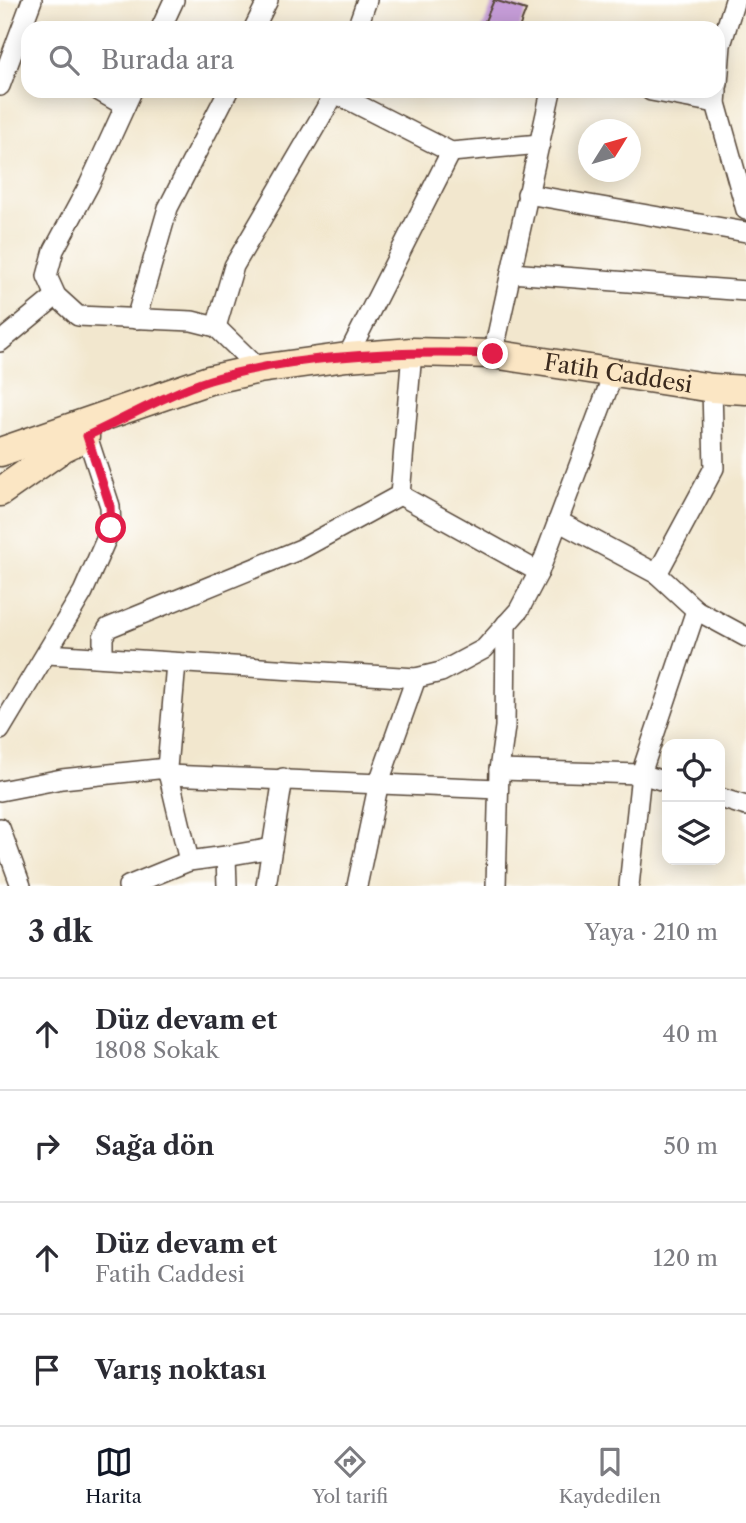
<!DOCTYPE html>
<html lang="tr">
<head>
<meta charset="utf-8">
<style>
	body { margin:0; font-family:"Libre Caslon Text",serif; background:#f7f7f7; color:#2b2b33 }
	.controls { position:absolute; right:21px; bottom:21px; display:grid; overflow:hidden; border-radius:14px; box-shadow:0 4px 18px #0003 }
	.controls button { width:63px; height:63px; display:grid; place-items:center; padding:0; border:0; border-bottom:2px solid #e1e1e2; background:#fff; color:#2b2b33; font:35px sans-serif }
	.compass { position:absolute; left:578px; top:119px; width:63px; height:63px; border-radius:50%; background:#fff; box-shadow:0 4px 18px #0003; rotate:53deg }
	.stop { position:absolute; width:21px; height:21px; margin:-16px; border:5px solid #e11d48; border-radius:50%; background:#fff }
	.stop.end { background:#e11d48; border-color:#fff; box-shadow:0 2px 7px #0008 }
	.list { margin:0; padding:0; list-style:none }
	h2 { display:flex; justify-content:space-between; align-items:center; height:91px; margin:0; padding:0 28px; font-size:30px }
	h2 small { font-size:23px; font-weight:400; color:#7c7c81 }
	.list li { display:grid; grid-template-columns:46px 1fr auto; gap:21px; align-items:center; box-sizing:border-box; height:112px; padding:0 28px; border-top:2px solid #e1e1e2 }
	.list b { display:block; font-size:26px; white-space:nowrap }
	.list p { margin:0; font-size:23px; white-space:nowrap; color:#7c7c81 }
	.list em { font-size:23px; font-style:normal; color:#7c7c81 }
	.icon { flex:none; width:38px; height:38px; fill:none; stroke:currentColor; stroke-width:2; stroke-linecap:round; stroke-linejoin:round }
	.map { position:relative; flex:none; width:746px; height:886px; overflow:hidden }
	.search { position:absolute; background:#fff; box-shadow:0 4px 18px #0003; left:21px; right:21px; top:21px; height:77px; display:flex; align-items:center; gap:18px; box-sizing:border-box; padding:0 24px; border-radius:21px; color:#7c7c81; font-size:26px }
	.sheet { height:539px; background:#fff }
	nav { display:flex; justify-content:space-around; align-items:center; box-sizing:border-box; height:98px; border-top:2px solid #e1e1e2; background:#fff; font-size:19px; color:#7c7c81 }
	nav a { display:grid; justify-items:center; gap:4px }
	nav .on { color:#111827 }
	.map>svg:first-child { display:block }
	.building { fill:#c59cd7 }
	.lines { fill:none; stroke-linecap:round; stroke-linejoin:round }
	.minor-casing { stroke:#564638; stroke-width:22 }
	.secondary-casing { stroke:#564638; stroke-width:31 }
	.minor { stroke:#fff; stroke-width:19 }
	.secondary { stroke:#fbe6c4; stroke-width:28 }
	.route { stroke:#e11d48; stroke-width:9 }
	.labels { text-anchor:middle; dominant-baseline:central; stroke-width:6; stroke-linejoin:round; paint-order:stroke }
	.street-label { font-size:23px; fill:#3b2a1e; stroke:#fff }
</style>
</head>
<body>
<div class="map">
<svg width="746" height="886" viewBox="0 0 746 886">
	<rect width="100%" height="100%" fill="#fff"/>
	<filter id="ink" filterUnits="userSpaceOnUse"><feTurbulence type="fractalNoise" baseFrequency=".0143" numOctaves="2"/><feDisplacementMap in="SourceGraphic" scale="14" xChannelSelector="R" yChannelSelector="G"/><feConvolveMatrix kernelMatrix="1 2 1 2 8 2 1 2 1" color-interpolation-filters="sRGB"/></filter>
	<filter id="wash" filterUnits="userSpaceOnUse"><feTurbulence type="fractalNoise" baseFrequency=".00686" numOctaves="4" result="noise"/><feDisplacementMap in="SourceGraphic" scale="28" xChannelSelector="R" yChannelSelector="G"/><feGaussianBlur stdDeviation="1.57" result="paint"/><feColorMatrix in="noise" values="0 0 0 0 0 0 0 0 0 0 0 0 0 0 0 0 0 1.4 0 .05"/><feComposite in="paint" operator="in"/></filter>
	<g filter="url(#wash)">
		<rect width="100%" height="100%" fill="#f2e7ce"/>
		<g id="blocks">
			<polygon class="building" points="494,0 526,10 519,28 482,28"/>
		</g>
	</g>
	<g filter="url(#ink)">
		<use href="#blocks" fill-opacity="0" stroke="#564638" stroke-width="2"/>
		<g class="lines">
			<g class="minor-casing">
				<g id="minor">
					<polyline points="161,28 174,0"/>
					<polyline points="254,28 268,0"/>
					<polyline points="357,28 367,0"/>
					<polyline points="718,84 721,45 735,0"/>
					<polyline points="0,86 32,0"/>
					<polyline points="99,91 125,106"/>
					<polyline points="132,91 89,185 54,250 47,276 56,296 78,316 192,321 216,327 259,369"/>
					<polyline points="651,91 716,103"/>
					<polyline points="717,91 716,103 746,210"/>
					<polyline points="335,93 451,152 540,144"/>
					<polyline points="527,194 746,232"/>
					<polyline points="511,273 746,291"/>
					<polyline points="136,319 168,208 228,91"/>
					<polyline points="216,327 234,266 336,91"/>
					<polyline points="0,342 56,296"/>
					<polyline points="493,354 551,91"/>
					<polyline points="347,357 451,152"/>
					<polyline points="400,495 539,572"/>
					<polyline points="558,521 657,574 696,610 746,637"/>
					<polyline points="657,574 714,468 712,388"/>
					<polyline points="48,654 416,678 441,672 484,649 519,610 539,572 614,372"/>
					<polyline points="103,657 103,637 108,628 301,549 400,495 412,352"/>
					<polyline points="176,663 167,768 189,861 226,856 227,886"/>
					<polyline points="0,730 83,592 111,528 110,506 87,436"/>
					<polyline points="499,770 641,774 667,782"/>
					<polyline points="168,775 498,789"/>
					<polyline points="0,791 62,779 167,768"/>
					<polyline points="720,798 746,806"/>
					<polyline points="0,828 21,886"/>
					<polyline points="226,856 272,848"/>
					<polyline points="128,886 189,861"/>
					<polyline points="266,886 283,778"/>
					<polyline points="357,886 379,782 416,678"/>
					<polyline points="496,886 499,770 505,727 506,624"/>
					<polyline points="629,886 641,774 696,610"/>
				</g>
			</g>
			<g class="secondary-casing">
				<g id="secondary">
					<path id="s1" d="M0,452l209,-72 50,-11 88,-12 65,-5 81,2 219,34 34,2"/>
					<polyline points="0,492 64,447 85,437"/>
				</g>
			</g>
			<use href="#minor" class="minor"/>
			<use href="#secondary" class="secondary"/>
		</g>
	</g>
	<g class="lines" filter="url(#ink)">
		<path class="route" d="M111,528l-1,-22 -23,-70c40,-18 81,-43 123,-56 87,-26 192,-29 283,-26"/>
	</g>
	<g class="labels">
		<g class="street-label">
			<text stroke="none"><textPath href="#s1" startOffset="634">Fatih Caddesi</textPath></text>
		</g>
	</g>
</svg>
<div class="controls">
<button><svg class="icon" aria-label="locate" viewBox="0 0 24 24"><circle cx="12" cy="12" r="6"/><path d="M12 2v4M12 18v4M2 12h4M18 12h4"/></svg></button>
<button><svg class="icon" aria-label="layers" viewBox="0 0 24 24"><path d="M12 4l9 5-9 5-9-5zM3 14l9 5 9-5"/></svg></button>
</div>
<svg class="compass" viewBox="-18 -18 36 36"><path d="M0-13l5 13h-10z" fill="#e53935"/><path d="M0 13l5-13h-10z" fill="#7c7c81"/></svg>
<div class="stop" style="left:111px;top:528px"></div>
<div class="stop end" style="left:493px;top:354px"></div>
<div class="search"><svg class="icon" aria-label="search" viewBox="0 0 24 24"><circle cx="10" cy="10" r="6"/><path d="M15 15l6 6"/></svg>Burada ara</div>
</div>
<section class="sheet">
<h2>3 dk<small>Yaya · 210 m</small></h2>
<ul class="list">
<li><svg class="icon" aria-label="ahead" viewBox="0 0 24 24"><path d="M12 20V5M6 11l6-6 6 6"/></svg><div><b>Düz devam et</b><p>1808 Sokak</p></div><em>40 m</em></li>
<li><svg class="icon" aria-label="right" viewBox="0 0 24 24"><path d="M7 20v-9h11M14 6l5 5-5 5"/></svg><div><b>Sağa dön</b></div><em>50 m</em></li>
<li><svg class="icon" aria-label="ahead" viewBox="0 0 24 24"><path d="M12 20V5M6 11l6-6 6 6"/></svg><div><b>Düz devam et</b><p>Fatih Caddesi</p></div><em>120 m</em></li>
<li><svg class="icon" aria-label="arrive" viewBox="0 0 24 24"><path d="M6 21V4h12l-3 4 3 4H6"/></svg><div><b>Varış noktası</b></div></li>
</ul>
</section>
<nav>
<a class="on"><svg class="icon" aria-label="map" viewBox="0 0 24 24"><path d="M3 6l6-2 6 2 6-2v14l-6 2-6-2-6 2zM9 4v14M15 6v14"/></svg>Harita</a>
<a><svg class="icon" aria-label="directions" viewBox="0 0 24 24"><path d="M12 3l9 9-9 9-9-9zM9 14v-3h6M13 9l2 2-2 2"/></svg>Yol tarifi</a>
<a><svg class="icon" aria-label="saved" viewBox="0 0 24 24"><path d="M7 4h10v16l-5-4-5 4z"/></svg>Kaydedilen</a>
</nav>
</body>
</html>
